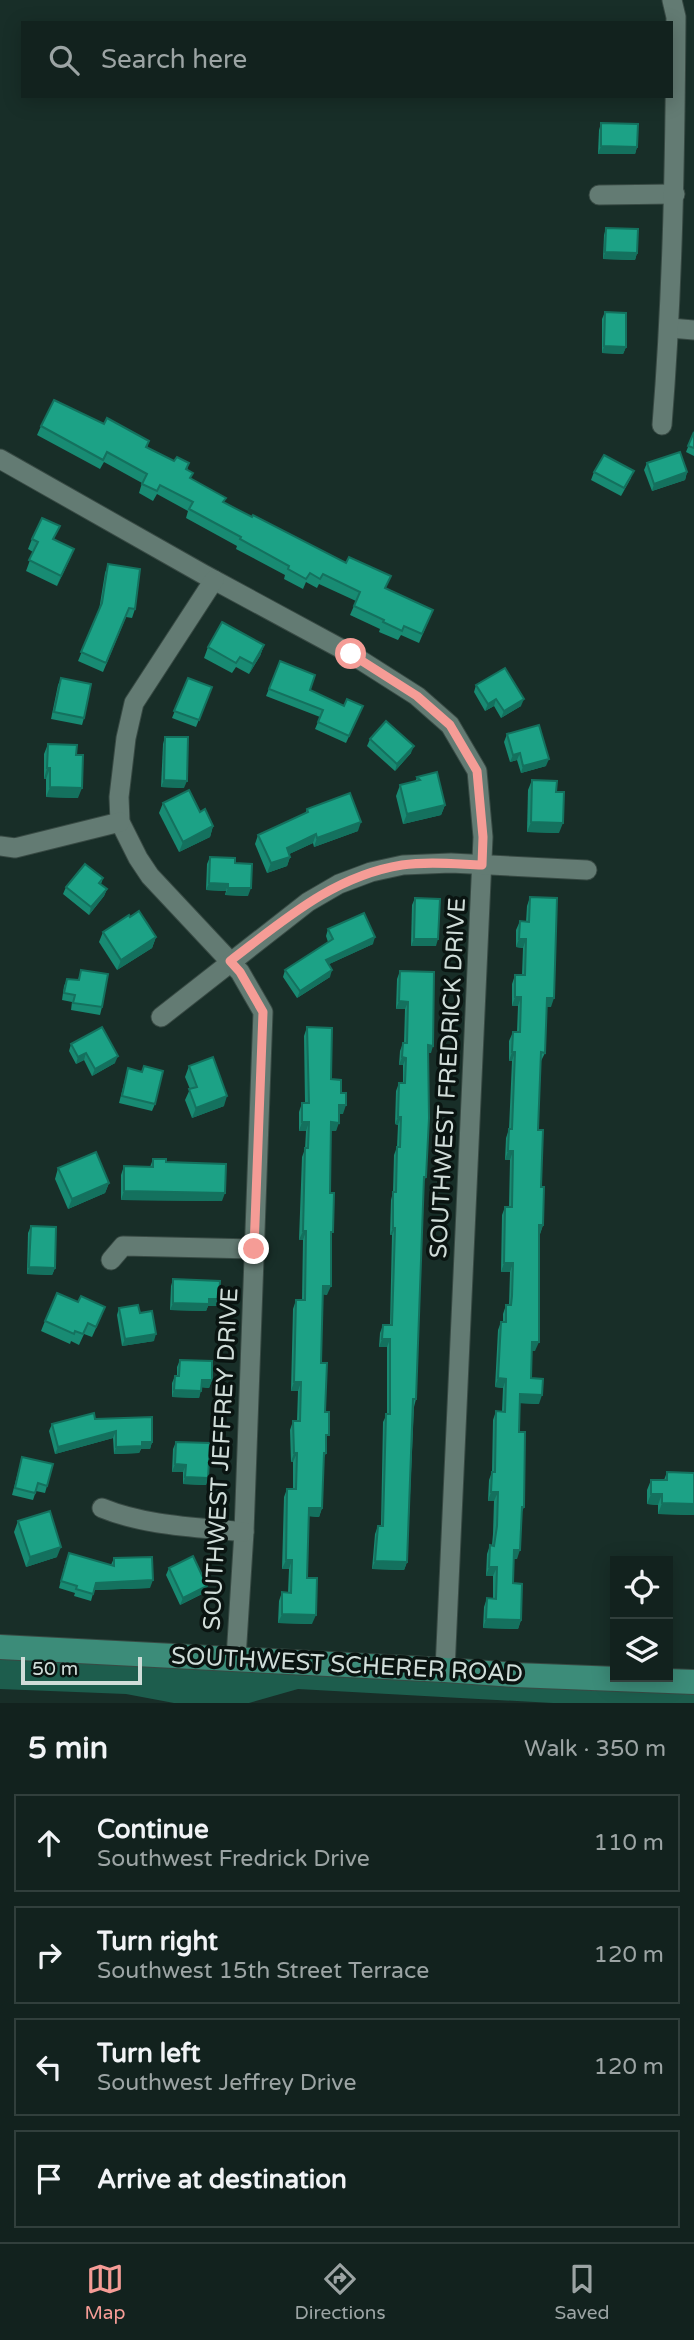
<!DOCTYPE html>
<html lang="en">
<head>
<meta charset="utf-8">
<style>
	body { margin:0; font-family:"Varela Round",sans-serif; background:#1f2f2b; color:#f1f3f6 }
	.controls { position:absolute; right:21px; bottom:21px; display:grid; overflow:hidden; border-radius:0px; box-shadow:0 4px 18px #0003 }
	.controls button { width:63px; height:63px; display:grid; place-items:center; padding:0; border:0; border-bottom:2px solid #313f3c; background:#12221e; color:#f1f3f6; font:35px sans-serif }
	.scale { position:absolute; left:21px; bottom:18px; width:121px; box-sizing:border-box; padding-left:7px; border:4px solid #d0ddd9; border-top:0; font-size:19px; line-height:24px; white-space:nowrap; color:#d0ddd9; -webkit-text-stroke:5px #0a1411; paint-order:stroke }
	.stop { position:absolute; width:21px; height:21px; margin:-16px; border:5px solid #f59c96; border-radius:50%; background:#fff }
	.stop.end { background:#f59c96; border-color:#fff; box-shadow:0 2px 7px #0008 }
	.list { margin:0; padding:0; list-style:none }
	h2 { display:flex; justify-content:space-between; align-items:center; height:91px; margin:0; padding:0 28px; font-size:30px }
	h2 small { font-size:23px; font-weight:400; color:#9ca4a4 }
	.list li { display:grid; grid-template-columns:46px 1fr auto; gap:21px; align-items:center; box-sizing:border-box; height:98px; margin:0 14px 14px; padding:0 14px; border:2px solid #313f3c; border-radius:0px }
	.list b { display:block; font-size:26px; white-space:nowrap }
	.list p { margin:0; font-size:23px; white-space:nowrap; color:#9ca4a4 }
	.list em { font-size:23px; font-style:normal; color:#9ca4a4 }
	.icon { flex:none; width:38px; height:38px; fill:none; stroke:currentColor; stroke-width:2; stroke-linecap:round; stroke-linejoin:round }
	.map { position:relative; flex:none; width:694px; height:1703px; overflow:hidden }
	.search { position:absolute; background:#12221e; box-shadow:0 4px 18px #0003; left:21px; right:21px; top:21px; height:77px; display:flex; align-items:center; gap:18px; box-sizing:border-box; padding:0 24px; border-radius:0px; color:#9ca4a4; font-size:26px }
	.sheet { height:539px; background:#12221e }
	nav { display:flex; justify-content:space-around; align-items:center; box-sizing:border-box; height:98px; border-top:2px solid #313f3c; background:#12221e; font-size:19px; color:#9ca4a4 }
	nav a { display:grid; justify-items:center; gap:4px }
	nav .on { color:#f59c96 }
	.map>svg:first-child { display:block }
	.green { fill:#1d5d4d }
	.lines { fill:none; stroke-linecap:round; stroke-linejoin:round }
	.minor-casing { stroke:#384a44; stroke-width:21 }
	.major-casing { stroke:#384a44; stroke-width:26 }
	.minor { stroke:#637b73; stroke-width:19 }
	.major { stroke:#3c8c79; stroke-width:24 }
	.wall { fill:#188b73 }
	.shaded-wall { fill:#14715e }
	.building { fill:#1ca286; stroke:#14715e; stroke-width:2 }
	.route { stroke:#f59c96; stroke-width:9 }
	.labels { text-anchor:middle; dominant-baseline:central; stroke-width:7; stroke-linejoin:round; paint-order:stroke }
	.street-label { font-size:24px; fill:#d0ddd9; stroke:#0a1411 }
</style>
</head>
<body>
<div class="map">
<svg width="694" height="1703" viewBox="0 0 694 1703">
	<rect width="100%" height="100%" fill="#182e28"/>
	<polygon class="green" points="0,1657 694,1688 694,1703 553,1703 298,1689 249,1703 174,1703 126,1694 0,1689"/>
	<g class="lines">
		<g class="minor-casing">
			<g id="minor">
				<polyline points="599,195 675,194"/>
				<polyline points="670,328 694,330"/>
				<path d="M662,425c11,-136 13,-272 14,-408l-4,-17"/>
				<polyline points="0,459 203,574 351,654 417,696 450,725 477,771 483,837 445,1670"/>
				<polyline points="214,580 134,703 126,738 119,797 120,822 138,858 150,876 240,972 263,1012 244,1532 236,1658"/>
				<polyline points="0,846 15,848 120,822"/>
				<polyline points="161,1017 308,902 339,884 371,872 403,865 451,863 587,870"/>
				<polyline points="111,1260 123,1246 254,1249"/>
				<path d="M102,1508c44,18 95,19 142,24"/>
			</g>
		</g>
		<g class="major-casing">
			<polyline id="major" points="0,1647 445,1670 515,1675 694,1682"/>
		</g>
		<use href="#minor" class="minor"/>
		<use href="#major" class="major"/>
	</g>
	<g class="wall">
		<polygon points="601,123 637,147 635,154 598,154 599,130"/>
		<polygon points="606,228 637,253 635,260 603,259 604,235"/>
		<polygon points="605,312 626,347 623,354 602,353 602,319"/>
		<polygon points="104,424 149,441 147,448 174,461 189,463 187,470 193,473 190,479 224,503 386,589 433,610 419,643 401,635 398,640 379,632 380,629 350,615 356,601 319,584 317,588 306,582 303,589 284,579 285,575 236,549 237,546 186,518 188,511 157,494 153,501 139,493 142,483 104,462 100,469 37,435 41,426"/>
		<polygon points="694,432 694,456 686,452"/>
		<polygon points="647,463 687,472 685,480 652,491 644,470"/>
		<polygon points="594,472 631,478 621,496 591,480"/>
		<polygon points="32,539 54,540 74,549 57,586 26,571 33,552 28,549"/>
		<polygon points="108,564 135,609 132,618 126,617 103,672 78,661 99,610 105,573"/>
		<polygon points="264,645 260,656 249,674 236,667 232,673 204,658 208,647"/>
		<polygon points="280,661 310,690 344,706 363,706 346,743 315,729 320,717 266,696"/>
		<polygon points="61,678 84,718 82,725 51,719 58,685"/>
		<polygon points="188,678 212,687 196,727 172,718"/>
		<polygon points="476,685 521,706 501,718 494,706 485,711 474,692"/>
		<polygon points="507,734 546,766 521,773 517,760 510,762 504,742"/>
		<polygon points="165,737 184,788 161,787 163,744"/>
		<polygon points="370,739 411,753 395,771 367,746"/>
		<polygon points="48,744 76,755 78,798 46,797 46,779 44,779 44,754"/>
		<polygon points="417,777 445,805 441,815 403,824 396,796 400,785 415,782"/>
		<polygon points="532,780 556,792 559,833 527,832 528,790"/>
		<polygon points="163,803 200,812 213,826 210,837 179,852 159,813"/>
		<polygon points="307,809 358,831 314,847 313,843 289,854 290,857 287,866 267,873 255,844 258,835 305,814"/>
		<polygon points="210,857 248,896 225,895 226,891 206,890 207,864"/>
		<polygon points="103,878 101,884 107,889 104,896 89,915 63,894 66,887"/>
		<polygon points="530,897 551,1007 546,1007 545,1053 541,1061 538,1130 543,1225 540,1234 539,1234 535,1351 532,1351 531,1378 539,1404 520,1403 519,1432 524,1507 521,1514 517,1559 514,1559 513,1583 521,1620 518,1629 483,1628 484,1607 487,1598 493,1598 493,1576 486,1576 487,1554 490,1545 492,1545 493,1534 494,1501 488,1501 489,1480 492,1472 493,1420 496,1411 502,1411 503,1388 495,1387 498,1330 501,1322 503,1322 503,1314 506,1305 509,1305 510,1272 501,1272 502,1215 505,1207 509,1207 510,1160 505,1160 506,1138 509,1129 512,1061 509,1061 509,1041 513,1032 517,1032 518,1006 512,1006 512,984 515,975 522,975 523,948 516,947 516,930 520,921 526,922 527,906"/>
		<polygon points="415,898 436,946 411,946 412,905"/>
		<polygon points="130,917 156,937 152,948 117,970 99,942 103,932"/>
		<polygon points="328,929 373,944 329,964 330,977 297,998 283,977 285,970 328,942 326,936"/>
		<polygon points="81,970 102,1007 100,1015 71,1010 72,1002 62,1000 64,986 67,979 78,980"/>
		<polygon points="400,971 431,1053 428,1053 426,1177 423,1183 416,1399 414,1407 407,1562 404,1570 372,1569 375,1534 378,1526 381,1526 383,1422 387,1414 387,1347 379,1347 380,1333 383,1325 390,1325 392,1235 390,1235 391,1200 393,1192 394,1155 397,1147 398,1125 395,1124 396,1091 399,1083 403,1083 403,1065 399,1065 400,1051 403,1043 404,1043 405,1009 396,1009 397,979"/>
		<polygon points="307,1027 331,1079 341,1093 343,1114 339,1114 336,1131 331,1131 330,1193 331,1237 327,1295 323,1294 321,1363 325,1412 326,1453 323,1460 322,1508 319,1517 309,1516 307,1578 312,1624 278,1623 279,1601 282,1592 288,1593 289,1569 282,1569 284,1497 287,1489 293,1489 293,1462 291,1462 290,1430 293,1421 297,1421 298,1391 291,1391 293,1309 296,1300 302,1300 303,1240 299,1240 302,1157 305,1149 306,1131 299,1131 299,1112 302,1103 305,1103 304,1036"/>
		<polygon points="71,1044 115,1063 92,1076 84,1060 76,1064 69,1051"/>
		<polygon points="144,1066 155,1104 152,1111 119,1103 128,1068 142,1072"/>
		<polygon points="189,1066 224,1106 192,1118 185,1100 190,1089 185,1077"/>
		<polygon points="153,1159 166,1162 222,1201 121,1200 121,1175 124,1166 150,1167"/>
		<polygon points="58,1168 109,1183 105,1193 68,1209 55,1179"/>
		<polygon points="31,1226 55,1268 52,1275 27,1274 28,1233"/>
		<polygon points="173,1279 217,1306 208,1306 206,1311 170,1310 171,1286"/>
		<polygon points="119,1308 140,1313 154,1341 122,1346 117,1315"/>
		<polygon points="101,1317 92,1337 84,1334 79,1345 71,1341 70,1344 41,1331 45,1321"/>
		<polygon points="180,1360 212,1380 209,1388 201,1387 199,1398 172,1397 172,1383 175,1376 177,1376 177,1367"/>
		<polygon points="95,1419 152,1442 150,1449 141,1449 139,1453 114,1454 113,1438 55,1454 49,1431 52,1424"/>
		<polygon points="176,1442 208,1478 206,1485 183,1484 183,1472 172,1472 173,1449"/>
		<polygon points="22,1457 47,1486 45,1493 36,1491 33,1500 12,1495"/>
		<polygon points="667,1472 694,1473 694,1515 658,1514 658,1505 647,1504 647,1490 651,1480 664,1480"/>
		<polygon points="18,1521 57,1557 26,1567 14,1532"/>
		<polygon points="114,1558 150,1588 94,1590 91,1601 74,1596 75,1593 59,1588 66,1560 111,1565"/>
		<polygon points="169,1568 204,1593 180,1605 166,1575"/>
	</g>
	<g class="shaded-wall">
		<polygon points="601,146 637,147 635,154 598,154"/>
		<polygon points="605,252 637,253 635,260 603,259"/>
		<polygon points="604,346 626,347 623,354 602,353"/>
		<polygon points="687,472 685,480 652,491 654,484"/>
		<polygon points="74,549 70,559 57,586 61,576"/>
		<polygon points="264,645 260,656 249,674 253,664"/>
		<polygon points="496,699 494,706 485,711 488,704"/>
		<polygon points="524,699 521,706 501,718 504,711"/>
		<polygon points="414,746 411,753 395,771 397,764"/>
		<polygon points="520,753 517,760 510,762 513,755"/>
		<polygon points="549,759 546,766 521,773 523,766"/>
		<polygon points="47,768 50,768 46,779 44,779"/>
		<polygon points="164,780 187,781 184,788 161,787"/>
		<polygon points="50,787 82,788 78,798 46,797"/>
		<polygon points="445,805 441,815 403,824 407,814"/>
		<polygon points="361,822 358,831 314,847 317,838"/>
		<polygon points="531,822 563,823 559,833 527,832"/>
		<polygon points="213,826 210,837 179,852 183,842"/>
		<polygon points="316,834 313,843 283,857 287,848"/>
		<polygon points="290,857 287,866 267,873 271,863"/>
		<polygon points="209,883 228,884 226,891 206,890"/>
		<polygon points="228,888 251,888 248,896 225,895"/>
		<polygon points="107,889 104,896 89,915 91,907"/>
		<polygon points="156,937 152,948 117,970 121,960"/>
		<polygon points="375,937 373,944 323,967 326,960"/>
		<polygon points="414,939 438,939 436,946 411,946"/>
		<polygon points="519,939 526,939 523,948 516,947"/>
		<polygon points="332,970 330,977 297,998 300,991"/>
		<polygon points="515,997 521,997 518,1006 512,1006"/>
		<polygon points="547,998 554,998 551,1007 543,1007"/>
		<polygon points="399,1001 408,1002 405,1009 396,1009"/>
		<polygon points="428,1045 433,1046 431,1053 425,1053"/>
		<polygon points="512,1052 515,1052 512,1061 509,1061"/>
		<polygon points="86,1053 84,1060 76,1064 78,1057"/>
		<polygon points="118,1056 115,1063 92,1076 95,1069"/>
		<polygon points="402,1057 406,1058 403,1065 399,1065"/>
		<polygon points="227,1096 224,1106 192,1118 196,1108"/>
		<polygon points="339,1105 346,1105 343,1114 336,1114"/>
		<polygon points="398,1117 401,1117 398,1125 395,1124"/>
		<polygon points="302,1122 309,1122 306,1131 299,1131"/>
		<polygon points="331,1122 339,1123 336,1131 328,1131"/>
		<polygon points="508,1151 513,1151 510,1160 505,1160"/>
		<polygon points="109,1183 105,1193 68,1209 72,1199"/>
		<polygon points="124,1191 225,1193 222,1201 121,1200"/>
		<polygon points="539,1225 543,1225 540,1234 536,1234"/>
		<polygon points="393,1228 395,1228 392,1235 390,1235"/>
		<polygon points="303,1231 306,1231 303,1240 299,1240"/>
		<polygon points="504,1263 513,1263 510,1272 501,1272"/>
		<polygon points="29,1267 55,1268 52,1275 27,1274"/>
		<polygon points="323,1286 331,1286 327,1295 320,1294"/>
		<polygon points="209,1299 219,1299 217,1306 208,1306 206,1311 170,1310 173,1303"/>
		<polygon points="156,1334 154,1341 122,1346 125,1339"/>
		<polygon points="382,1339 390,1339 387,1347 379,1347"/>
		<polygon points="532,1342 539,1342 535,1351 529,1351"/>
		<polygon points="498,1378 506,1379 503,1388 495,1387"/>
		<polygon points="202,1380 212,1380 209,1388 199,1387"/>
		<polygon points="294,1382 301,1382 298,1391 291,1391"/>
		<polygon points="174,1390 201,1391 199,1398 172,1397"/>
		<polygon points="520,1394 542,1395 539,1404 517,1403"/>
		<polygon points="116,1431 113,1438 55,1454 58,1447"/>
		<polygon points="142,1442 152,1442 150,1449 141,1449 139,1453 114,1454 116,1447"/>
		<polygon points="294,1453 297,1453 293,1462 291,1462"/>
		<polygon points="175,1464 186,1465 183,1472 172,1472"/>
		<polygon points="185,1477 208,1478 206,1485 183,1484"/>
		<polygon points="491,1492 498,1492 494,1501 488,1501"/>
		<polygon points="651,1494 662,1494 658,1505 647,1504"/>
		<polygon points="662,1503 694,1504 694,1515 658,1514"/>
		<polygon points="309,1508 322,1508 319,1517 306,1516"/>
		<polygon points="61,1547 57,1557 26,1567 30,1557"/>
		<polygon points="514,1550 520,1550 517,1559 511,1558"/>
		<polygon points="286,1560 292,1560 289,1569 282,1569"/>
		<polygon points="375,1561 407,1562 404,1570 372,1569"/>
		<polygon points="489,1567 497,1567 493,1576 486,1576"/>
		<polygon points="153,1580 150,1588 94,1590 96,1583"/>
		<polygon points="207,1586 204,1593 180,1605 183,1598"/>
		<polygon points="282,1614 316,1615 312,1624 278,1623"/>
		<polygon points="486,1619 521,1620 518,1629 483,1628"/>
	</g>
	<g class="building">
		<polygon points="601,123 638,124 637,147 601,146"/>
		<polygon points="606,228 638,229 637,253 605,252"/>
		<polygon points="605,312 626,313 626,347 604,346"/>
		<polygon points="54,400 104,424 107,418 149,441 146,447 174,461 177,457 189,463 186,469 193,473 190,478 226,498 223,502 252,517 253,515 346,563 349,557 391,576 385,588 433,610 422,634 404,626 402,631 383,622 384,620 354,606 360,592 323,574 320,579 310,573 306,579 288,569 289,566 240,539 241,537 189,509 193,502 160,485 157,491 142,484 147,474 107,452 103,460 41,426"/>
		<polygon points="694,432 694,448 688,446"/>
		<polygon points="680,452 687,472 654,484 647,463"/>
		<polygon points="604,455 634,471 624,488 594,472"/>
		<polygon points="42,518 60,526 53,539 74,549 61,576 29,560 38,542 32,539"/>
		<polygon points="108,564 140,569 135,609 129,608 106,663 81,652 102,603"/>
		<polygon points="222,622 264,645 253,664 240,657 236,663 208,647"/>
		<polygon points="280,661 315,675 310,690 344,706 347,699 363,706 349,736 318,722 323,710 269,689"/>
		<polygon points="505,668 524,699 504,711 496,699 488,704 476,685"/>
		<polygon points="61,678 91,684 84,718 54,712"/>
		<polygon points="188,678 212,687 199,720 174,711"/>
		<polygon points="386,721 414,746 397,764 370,739"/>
		<polygon points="539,725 549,759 523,766 520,753 513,755 507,734"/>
		<polygon points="165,737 188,737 187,781 164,780"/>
		<polygon points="48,744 77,745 76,755 83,755 82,788 50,787 50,768 47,768"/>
		<polygon points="437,772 445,805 407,814 400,785 420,780 417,777"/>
		<polygon points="532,780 557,781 556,792 564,792 563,823 531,822"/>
		<polygon points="189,790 200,812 205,809 213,826 183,842 163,803"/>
		<polygon points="350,793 361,822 317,838 316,834 287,848 290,857 271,863 258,835 308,812 307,809"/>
		<polygon points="210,857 235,858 235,863 252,864 251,888 228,888 228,884 209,883"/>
		<polygon points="85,864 103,878 99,883 107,889 91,907 66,887"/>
		<polygon points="530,897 557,898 554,998 547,998 545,1053 541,1052 538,1130 543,1130 541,1187 544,1187 543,1225 539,1225 539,1342 532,1342 531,1378 543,1379 542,1395 520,1394 519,1432 525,1432 524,1507 522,1507 520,1550 514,1550 513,1583 522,1584 521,1620 486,1619 487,1598 496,1599 497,1567 489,1567 490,1545 494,1546 497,1526 498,1492 491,1492 492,1472 495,1472 496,1411 505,1412 506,1379 498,1378 501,1322 506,1322 506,1305 511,1305 512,1296 513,1263 504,1263 505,1207 512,1207 513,1151 508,1151 509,1129 512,1129 515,1052 512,1052 513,1032 520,1032 521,997 515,997 515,975 525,975 526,939 519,939 520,921 529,922"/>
		<polygon points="415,898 440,899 438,939 414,939"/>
		<polygon points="139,911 156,937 121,960 103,932 129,915 130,917"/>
		<polygon points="364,913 375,937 326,960 332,970 300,991 285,970 333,939 328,929"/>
		<polygon points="81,970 108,974 102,1007 73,1003 75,995 64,993 67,979 79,980"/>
		<polygon points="400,971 434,972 433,1046 428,1045 429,1118 426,1177 424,1177 416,1399 413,1399 407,1562 375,1561 378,1526 383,1526 386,1414 390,1414 390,1339 382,1339 383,1325 392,1325 395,1228 393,1228 393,1192 396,1192 397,1147 400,1147 401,1117 398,1117 399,1083 405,1083 406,1058 402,1057 403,1043 407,1043 408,1002 399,1001"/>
		<polygon points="102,1027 118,1056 95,1069 86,1053 78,1057 71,1044"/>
		<polygon points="307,1027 332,1028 331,1079 341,1080 341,1093 346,1093 346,1105 339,1105 339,1123 331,1122 330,1193 334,1193 333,1232 331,1232 331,1286 323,1286 321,1363 327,1363 325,1412 329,1412 329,1435 326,1435 326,1453 324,1453 322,1508 309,1508 307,1578 317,1578 316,1615 282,1614 282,1592 291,1593 292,1560 286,1560 287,1489 296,1489 297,1453 294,1453 293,1421 300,1421 301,1382 294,1382 296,1300 305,1300 306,1231 303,1231 305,1148 308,1148 309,1122 302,1122 302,1103 309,1103"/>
		<polygon points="213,1057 227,1096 196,1108 189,1089 197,1087 189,1066"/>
		<polygon points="144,1066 163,1071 155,1104 122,1096 128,1068 142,1072"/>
		<polygon points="96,1152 109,1183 72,1199 58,1168"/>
		<polygon points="153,1159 166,1159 166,1162 226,1164 225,1193 124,1191 124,1166 153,1167"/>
		<polygon points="31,1226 56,1227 55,1268 29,1267"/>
		<polygon points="173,1279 220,1281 219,1299 209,1299 209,1304 173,1303"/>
		<polygon points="57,1293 78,1302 81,1296 105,1307 96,1327 88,1323 83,1334 75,1331 74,1334 45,1321"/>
		<polygon points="138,1305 140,1313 152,1311 156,1334 125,1339 119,1308"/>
		<polygon points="180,1360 212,1361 212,1380 202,1380 201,1391 174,1390 175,1376 179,1376"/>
		<polygon points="94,1413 95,1419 152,1417 152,1442 142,1442 142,1446 116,1447 116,1431 58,1447 52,1424"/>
		<polygon points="176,1442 210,1443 208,1478 185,1477 186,1465 175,1464"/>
		<polygon points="22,1457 53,1464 47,1486 38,1483 35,1493 15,1488"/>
		<polygon points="667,1472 694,1473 694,1504 662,1503 662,1494 651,1494 651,1480 667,1480"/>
		<polygon points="50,1511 61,1547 30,1557 18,1521"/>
		<polygon points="69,1553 114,1566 114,1558 152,1557 153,1580 96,1583 93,1594 76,1589 77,1586 61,1581"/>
		<polygon points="193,1556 207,1586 183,1598 169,1568"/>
	</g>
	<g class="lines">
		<path class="route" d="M254,1249l9,-237 -23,-40 -10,-11c53,-40 103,-85 172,-96 26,-4 54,-1 80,0l1,-28 -6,-66 -27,-46 -33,-29 -66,-42"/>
	</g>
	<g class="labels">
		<g class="street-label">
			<text transform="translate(448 1078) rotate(-87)">SOUTHWEST FREDRICK DRIVE</text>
			<text transform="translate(221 1459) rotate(-87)">SOUTHWEST JEFFREY DRIVE</text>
			<text transform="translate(347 1665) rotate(3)">SOUTHWEST SCHERER ROAD</text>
		</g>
	</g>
</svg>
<div class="controls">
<button><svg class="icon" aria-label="locate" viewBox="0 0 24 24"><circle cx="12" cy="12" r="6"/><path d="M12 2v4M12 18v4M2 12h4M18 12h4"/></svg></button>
<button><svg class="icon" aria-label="layers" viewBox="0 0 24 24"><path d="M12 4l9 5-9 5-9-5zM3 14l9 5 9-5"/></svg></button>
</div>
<div class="scale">50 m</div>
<div class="stop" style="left:351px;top:654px"></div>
<div class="stop end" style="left:254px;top:1249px"></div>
<div class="search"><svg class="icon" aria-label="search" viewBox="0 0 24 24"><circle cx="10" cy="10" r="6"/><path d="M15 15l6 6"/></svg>Search here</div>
</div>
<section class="sheet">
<h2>5 min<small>Walk · 350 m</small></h2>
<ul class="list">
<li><svg class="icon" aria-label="ahead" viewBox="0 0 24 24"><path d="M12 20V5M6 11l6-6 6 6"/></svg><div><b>Continue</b><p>Southwest Fredrick Drive</p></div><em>110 m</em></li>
<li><svg class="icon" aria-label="right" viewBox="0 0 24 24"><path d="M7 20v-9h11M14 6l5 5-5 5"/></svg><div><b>Turn right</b><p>Southwest 15th Street Terrace</p></div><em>120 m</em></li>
<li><svg class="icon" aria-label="left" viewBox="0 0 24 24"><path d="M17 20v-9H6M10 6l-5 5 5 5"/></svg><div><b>Turn left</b><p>Southwest Jeffrey Drive</p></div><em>120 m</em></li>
<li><svg class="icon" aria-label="arrive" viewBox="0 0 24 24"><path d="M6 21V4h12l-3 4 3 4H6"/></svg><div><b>Arrive at destination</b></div></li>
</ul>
</section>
<nav>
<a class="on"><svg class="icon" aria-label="map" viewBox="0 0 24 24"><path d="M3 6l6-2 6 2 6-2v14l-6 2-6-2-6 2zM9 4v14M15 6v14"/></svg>Map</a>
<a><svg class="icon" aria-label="directions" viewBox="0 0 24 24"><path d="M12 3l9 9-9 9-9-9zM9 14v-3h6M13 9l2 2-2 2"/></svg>Directions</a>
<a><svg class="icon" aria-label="saved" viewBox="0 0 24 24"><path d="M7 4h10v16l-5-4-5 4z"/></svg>Saved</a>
</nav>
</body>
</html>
